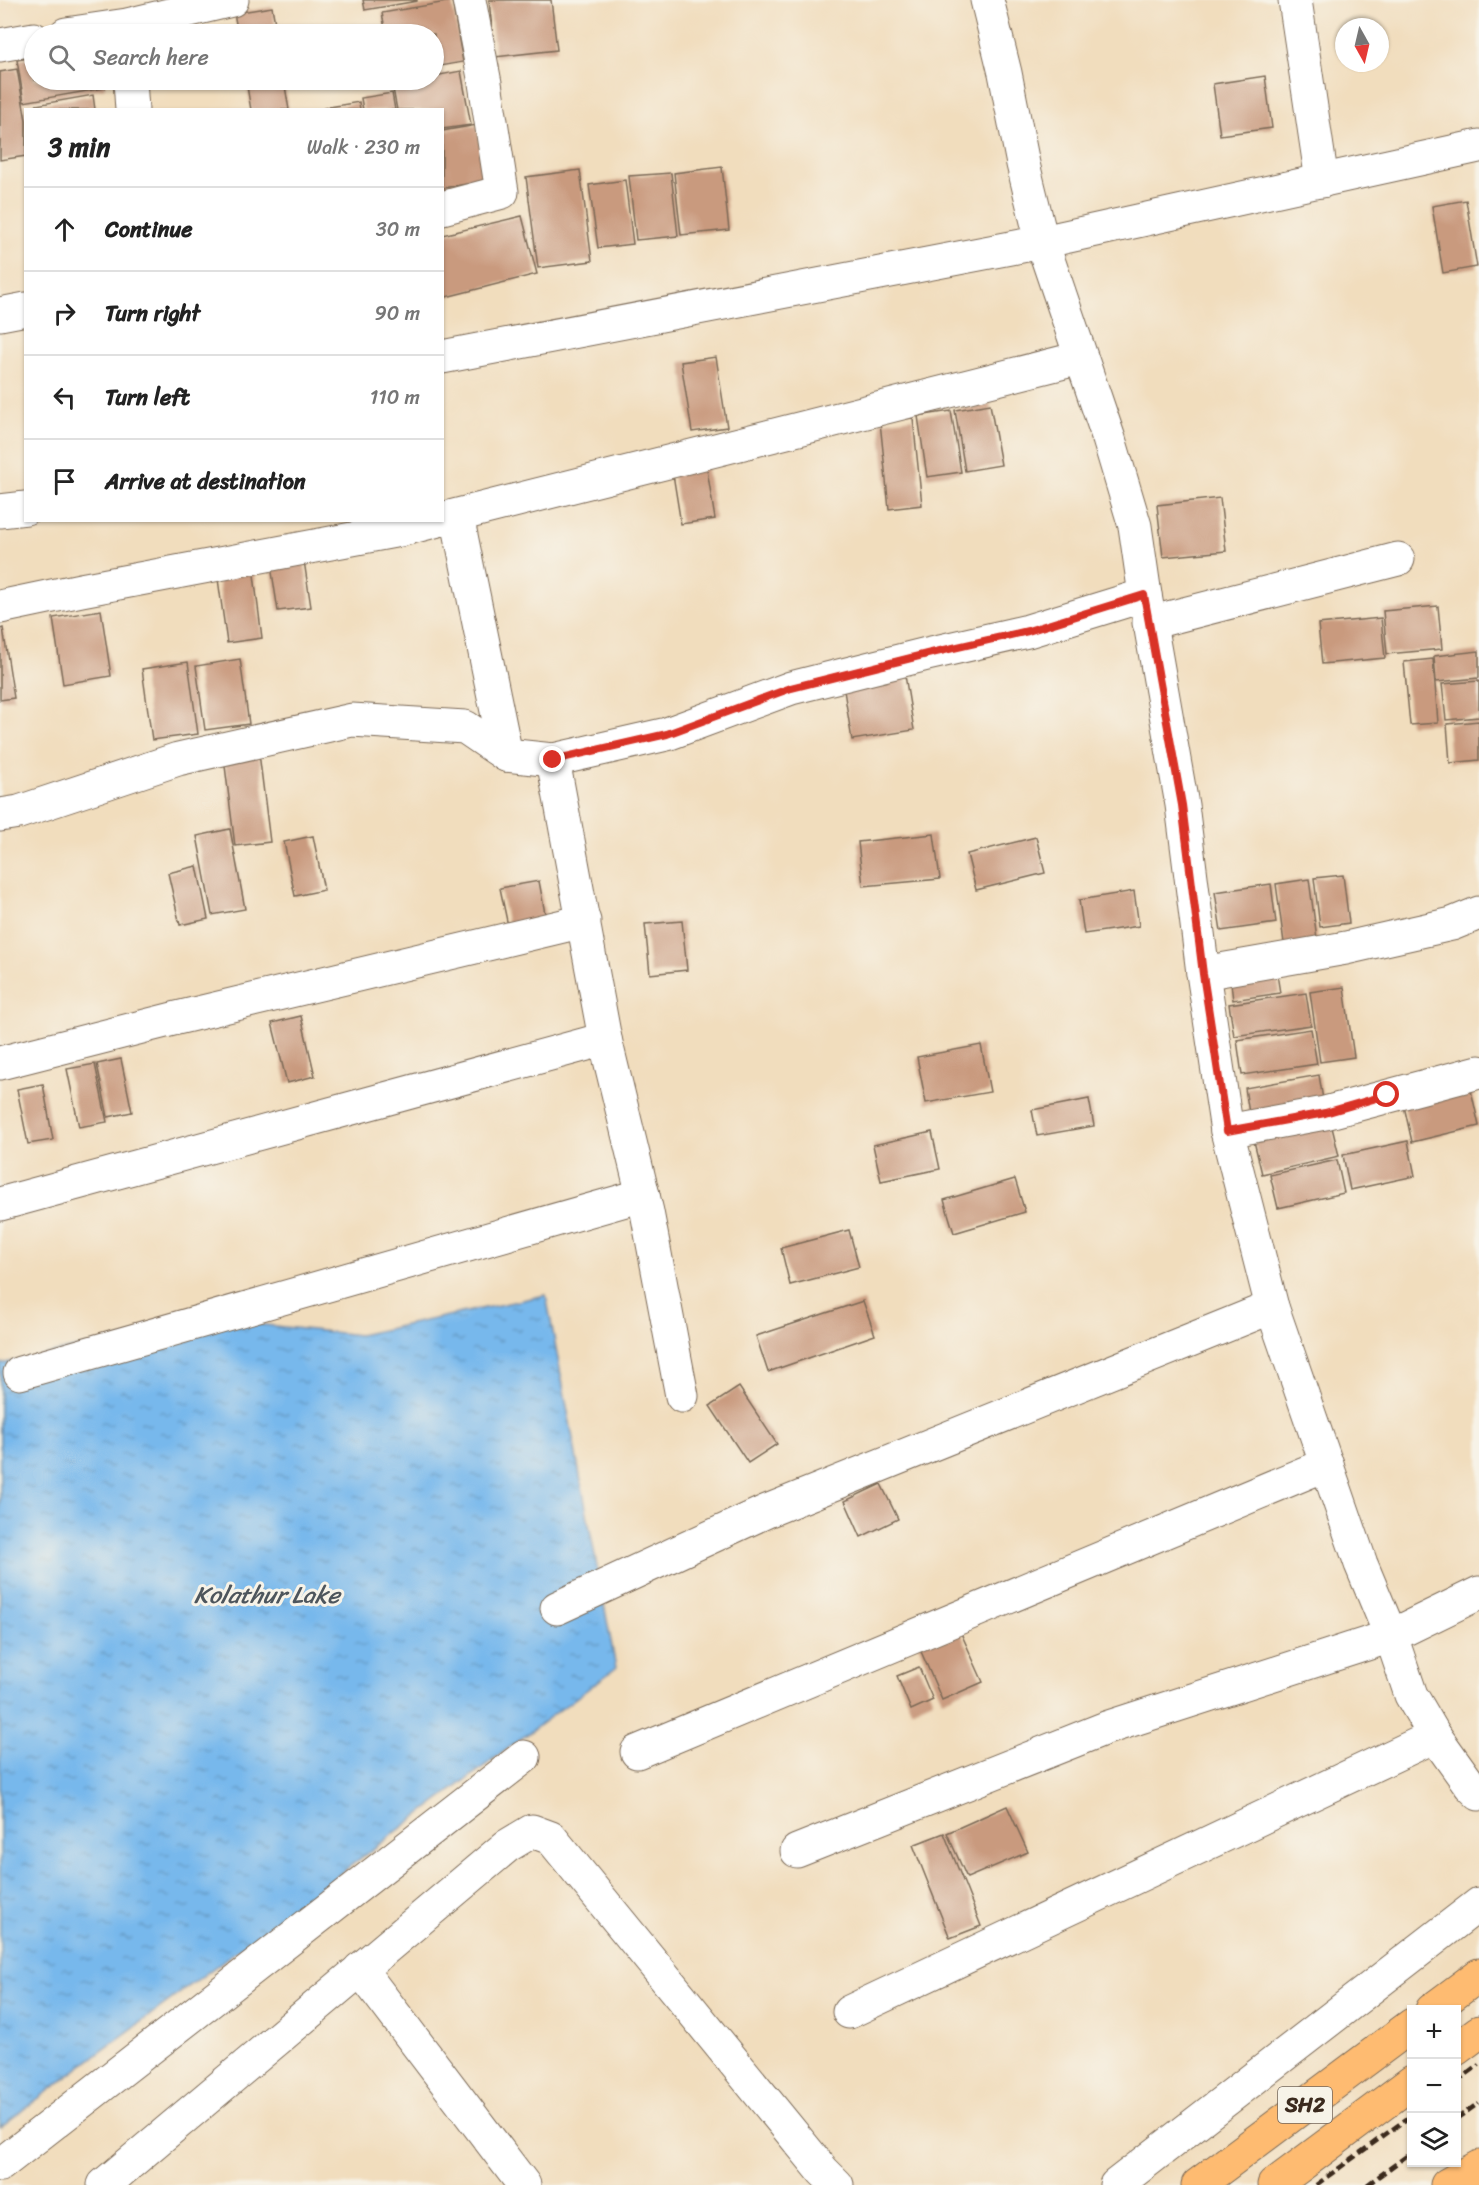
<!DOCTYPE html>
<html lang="en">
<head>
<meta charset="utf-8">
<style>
	body { margin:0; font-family:Sriracha,sans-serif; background:#f2f2f2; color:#222 }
	.controls { position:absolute; right:18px; bottom:18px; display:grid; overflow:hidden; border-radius:0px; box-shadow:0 2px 4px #0004 }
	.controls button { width:54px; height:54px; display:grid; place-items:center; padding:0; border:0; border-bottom:2px solid #e0e0e0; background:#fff; color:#222; font:30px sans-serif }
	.compass { position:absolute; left:1335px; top:18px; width:54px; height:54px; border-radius:50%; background:#fff; box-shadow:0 2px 4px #0004; rotate:172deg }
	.stop { position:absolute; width:18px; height:18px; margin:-14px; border:4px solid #d93025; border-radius:50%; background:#fff }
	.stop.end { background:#d93025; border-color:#fff; box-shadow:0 2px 6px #0008 }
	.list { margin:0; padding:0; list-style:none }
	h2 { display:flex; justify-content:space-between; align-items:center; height:78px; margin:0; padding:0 24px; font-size:26px }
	h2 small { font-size:20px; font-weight:400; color:#767676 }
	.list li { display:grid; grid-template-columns:39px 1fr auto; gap:18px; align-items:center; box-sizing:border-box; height:84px; padding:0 24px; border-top:2px solid #e0e0e0 }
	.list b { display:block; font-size:22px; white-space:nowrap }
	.list em { font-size:20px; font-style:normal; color:#767676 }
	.icon { flex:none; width:33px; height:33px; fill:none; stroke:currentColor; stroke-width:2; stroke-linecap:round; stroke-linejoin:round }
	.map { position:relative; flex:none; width:1479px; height:2185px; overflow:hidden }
	.search { position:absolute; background:#fff; box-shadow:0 2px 4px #0004; left:24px; top:24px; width:420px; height:66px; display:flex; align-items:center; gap:15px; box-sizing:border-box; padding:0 21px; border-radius:33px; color:#767676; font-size:22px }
	.panel { position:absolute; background:#fff; box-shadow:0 2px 4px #0004; left:24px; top:108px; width:420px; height:414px; border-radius:0px }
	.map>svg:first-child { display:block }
	.water { fill:url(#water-ripples); stroke:#597185; stroke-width:1.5 }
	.building { fill:#c99a7e }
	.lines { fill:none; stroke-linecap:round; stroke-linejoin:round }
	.minor-casing { stroke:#7b6956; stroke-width:35 }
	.major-casing { stroke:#7b6956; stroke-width:35 }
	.minor { stroke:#fff; stroke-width:33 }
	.major { stroke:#febb71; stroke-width:33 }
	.rail { stroke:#3b2a1e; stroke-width:4.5; stroke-dasharray:9 4.5; stroke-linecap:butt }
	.route { stroke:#d93025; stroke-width:8 }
	.labels { text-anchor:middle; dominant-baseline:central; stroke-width:6; stroke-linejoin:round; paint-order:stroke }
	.shield { fill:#f7f3e8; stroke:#73665b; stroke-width:1.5 }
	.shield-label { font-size:21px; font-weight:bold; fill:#3b2a1e }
	.water-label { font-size:24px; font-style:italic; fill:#4d555c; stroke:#f7f3e8 }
</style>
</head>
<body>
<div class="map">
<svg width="1479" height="2185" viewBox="0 0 1479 2185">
	<defs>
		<pattern id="water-ripples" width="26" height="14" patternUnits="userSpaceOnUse" patternTransform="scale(1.5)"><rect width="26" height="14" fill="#77b8ec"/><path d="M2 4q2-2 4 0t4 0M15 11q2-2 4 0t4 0" fill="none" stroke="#6396bf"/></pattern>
	</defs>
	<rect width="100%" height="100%" fill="#f7f3e8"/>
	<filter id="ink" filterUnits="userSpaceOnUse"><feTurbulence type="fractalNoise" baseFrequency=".0167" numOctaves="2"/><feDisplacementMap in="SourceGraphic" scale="12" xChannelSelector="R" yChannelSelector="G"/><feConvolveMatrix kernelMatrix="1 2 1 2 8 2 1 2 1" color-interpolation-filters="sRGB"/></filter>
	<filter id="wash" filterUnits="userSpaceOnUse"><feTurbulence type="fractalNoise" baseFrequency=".008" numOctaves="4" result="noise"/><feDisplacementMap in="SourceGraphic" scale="24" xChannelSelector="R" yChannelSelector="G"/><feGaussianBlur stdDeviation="1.35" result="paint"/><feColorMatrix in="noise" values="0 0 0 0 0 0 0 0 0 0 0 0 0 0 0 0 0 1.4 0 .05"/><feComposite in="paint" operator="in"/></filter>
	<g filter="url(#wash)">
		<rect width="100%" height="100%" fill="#f1ddbd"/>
		<polygon class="water" points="546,1295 616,1668 0,2127 0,1364 210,1319 359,1335"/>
		<g id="blocks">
			<g class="building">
				<polygon points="363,0 417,0 417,1 365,10"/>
				<polygon points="489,0 551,0 557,50 495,57"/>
				<polygon points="452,1 463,62 434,67 434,34 386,34 382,13"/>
				<polygon points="272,7 277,34 238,34 234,13"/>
				<polygon points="34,57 34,80 104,80 105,88 24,102 17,60"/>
				<polygon points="17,69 26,120 26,156 0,160 0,72"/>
				<polygon points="461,71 471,125 442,129 442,110 397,110 392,83 411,80 434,80 434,76"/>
				<polygon points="1265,76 1272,128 1220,135 1213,84"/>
				<polygon points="246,80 284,80 289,110 251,110"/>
				<polygon points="392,93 395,110 363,110 361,98"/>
				<polygon points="93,95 95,110 37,110 36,105"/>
				<polygon points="359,102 360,110 324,110 324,108"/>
				<polygon points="477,125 486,181 442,188 442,131"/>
				<polygon points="722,167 729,230 681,235 674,173"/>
				<polygon points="580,170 592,261 538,268 526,177"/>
				<polygon points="671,173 678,236 636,240 629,176"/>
				<polygon points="625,180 633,244 598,248 589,185"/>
				<polygon points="1466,200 1477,267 1443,273 1432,206"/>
				<polygon points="522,216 537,274 442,298 442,235"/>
				<polygon points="716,357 727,427 692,432 681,362"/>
				<polygon points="990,404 1001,465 965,471 955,410"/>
				<polygon points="951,411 961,472 927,477 918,416"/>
				<polygon points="913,418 922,505 889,509 880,422"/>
				<polygon points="706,463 715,519 681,524 672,468"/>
				<polygon points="1220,498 1226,551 1163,557 1157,505"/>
				<polygon points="303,554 311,607 278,611 270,559"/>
				<polygon points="253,567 262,638 227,643 217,572"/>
				<polygon points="1438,606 1442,649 1387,654 1383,611"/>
				<polygon points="101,610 111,676 63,684 53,618"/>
				<polygon points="1381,618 1385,658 1322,664 1318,624"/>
				<polygon points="3,628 14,698 0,700 0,629"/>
				<polygon points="1479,651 1479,678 1436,682 1434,656"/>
				<polygon points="240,659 249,724 205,730 196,666"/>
				<polygon points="1433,659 1438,723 1410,725 1404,662"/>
				<polygon points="188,662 198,734 152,740 142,669"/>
				<polygon points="904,669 914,730 852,740 842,678"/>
				<polygon points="1479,681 1479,717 1446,720 1442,684"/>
				<polygon points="1479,721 1479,760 1450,763 1447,724"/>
				<polygon points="259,753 270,842 235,846 224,758"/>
				<polygon points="230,829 245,909 212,915 197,836"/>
				<polygon points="934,834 940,879 863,886 858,842"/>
				<polygon points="313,836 324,890 295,896 284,842"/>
				<polygon points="1036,837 1045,873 976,890 967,854"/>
				<polygon points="197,866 208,919 180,925 168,873"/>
				<polygon points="1343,875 1349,923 1320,927 1314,878"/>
				<polygon points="1309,879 1318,946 1285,950 1276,884"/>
				<polygon points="539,881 546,919 508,926 500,888"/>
				<polygon points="1271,884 1276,923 1221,931 1215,892"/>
				<polygon points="1134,891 1139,926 1084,934 1079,900"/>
				<polygon points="682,921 687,970 650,974 645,924"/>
				<polygon points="1276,968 1280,993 1233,1000 1230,975"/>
				<polygon points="1344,987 1354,1057 1320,1062 1310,992"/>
				<polygon points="1306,993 1311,1025 1234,1036 1229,1004"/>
				<polygon points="301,1016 315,1076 287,1083 272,1023"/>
				<polygon points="1311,1029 1317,1064 1242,1075 1237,1040"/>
				<polygon points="981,1045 990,1092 926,1103 917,1057"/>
				<polygon points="121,1059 132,1112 108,1117 97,1064"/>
				<polygon points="95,1064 107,1122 79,1127 67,1069"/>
				<polygon points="1319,1075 1324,1106 1250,1119 1245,1088"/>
				<polygon points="1469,1081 1479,1126 1412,1142 1402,1097"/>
				<polygon points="43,1084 53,1140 28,1144 17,1089"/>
				<polygon points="1089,1099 1094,1126 1037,1136 1032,1110"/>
				<polygon points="1331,1123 1339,1156 1262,1174 1254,1141"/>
				<polygon points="932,1132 940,1169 881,1181 873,1145"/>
				<polygon points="1408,1141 1415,1176 1350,1190 1343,1155"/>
				<polygon points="1337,1160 1344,1193 1278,1208 1270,1175"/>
				<polygon points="1015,1179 1025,1212 954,1233 944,1200"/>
				<polygon points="849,1230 859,1267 790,1285 781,1248"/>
				<polygon points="863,1301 875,1335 768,1372 756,1336"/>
				<polygon points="739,1387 777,1444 748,1463 710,1406"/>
				<polygon points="881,1484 898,1519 861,1537 845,1501"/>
				<polygon points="956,1622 983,1682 942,1700 916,1640"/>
				<polygon points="919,1667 933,1700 911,1710 897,1676"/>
				<polygon points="1007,1806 1028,1852 967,1878 947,1833"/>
				<polygon points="944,1833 981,1926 950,1938 913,1845"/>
			</g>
		</g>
	</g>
	<g filter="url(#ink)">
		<use href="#blocks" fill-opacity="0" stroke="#7b6956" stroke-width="1.5"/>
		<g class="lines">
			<g class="minor-casing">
				<g id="minor">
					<polyline points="1295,0 1322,181"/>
					<polyline points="66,34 127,25 232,0"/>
					<polyline points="0,45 34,39"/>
					<polyline points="130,80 132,110"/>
					<polyline points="442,208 502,192 485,83 469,0"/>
					<polyline points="0,314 26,309"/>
					<polyline points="442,357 1042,242 1479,146"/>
					<polyline points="0,511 26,508"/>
					<polyline points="457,516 506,755"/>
					<polyline points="442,519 1080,358"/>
					<polyline points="1145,595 1182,805 1203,973 1227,1131 1272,1307 1361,1564 1391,1636 1411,1695 1435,1736 1470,1785 1479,1794"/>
					<polyline points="0,607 81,590 400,530 438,520"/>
					<polyline points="1149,623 1398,559"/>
					<polyline points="553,760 605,1039 647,1212 682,1396"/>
					<polyline points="0,815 19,812 178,759 352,720 465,727 506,755 553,760 667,734 791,688 927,654 1028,631 1145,595 1135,526 1109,439 1042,242 1023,164 1005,73 987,0"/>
					<polyline points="1203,973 1346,948 1452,924 1479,913"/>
					<polyline points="0,1063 177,1018 584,921"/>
					<polyline points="1227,1131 1325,1113 1479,1072"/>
					<polyline points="0,1204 605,1039"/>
					<polyline points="20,1373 643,1195"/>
					<polyline points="557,1608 767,1511 1272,1307"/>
					<polyline points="637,1752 1327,1464"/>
					<polyline points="797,1851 1106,1728 1391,1636 1479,1593"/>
					<polyline points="360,1969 524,2185"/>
					<polyline points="849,2012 1435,1736"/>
					<polyline points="0,2165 524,1757"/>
					<polyline points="104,2185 507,1846 532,1831 551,1838 823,2171 837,2185"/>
					<polyline points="1116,2185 1479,1904"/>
				</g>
			</g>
			<g class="major-casing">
				<g id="major">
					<polyline points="1432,2010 1479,1975"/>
					<polyline points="1456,2049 1479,2032"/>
					<polyline points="1198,2185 1412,2025"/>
					<polyline points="1274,2185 1412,2082"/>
					<polyline points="1447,2185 1479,2167"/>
				</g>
			</g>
			<use href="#minor" class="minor"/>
			<use href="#major" class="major"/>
			<g class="rail">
				<polyline points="1456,2082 1479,2065"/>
				<polyline points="1456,2119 1479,2103"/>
				<polyline points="1316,2185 1412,2115"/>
				<polyline points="1367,2185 1412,2152"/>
			</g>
		</g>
	</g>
	<g class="lines" filter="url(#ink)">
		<polyline class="route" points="553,760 667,734 791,688 927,654 1028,631 1144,595 1182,805 1203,974 1227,1131 1325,1113 1387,1095"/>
	</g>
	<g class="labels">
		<rect class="shield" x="1278" y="2087" width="54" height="36" rx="4.5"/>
		<g class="shield-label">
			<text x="1305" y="2105">SH2</text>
		</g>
		<g class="water-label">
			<text x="267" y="1595">Kolathur Lake</text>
		</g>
	</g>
</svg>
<div class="controls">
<button>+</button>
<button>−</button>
<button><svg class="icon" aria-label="layers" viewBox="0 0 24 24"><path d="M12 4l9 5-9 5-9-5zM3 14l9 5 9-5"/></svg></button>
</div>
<svg class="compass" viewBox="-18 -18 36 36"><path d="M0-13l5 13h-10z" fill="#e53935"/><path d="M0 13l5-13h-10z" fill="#767676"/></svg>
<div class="stop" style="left:1387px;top:1095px"></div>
<div class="stop end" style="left:553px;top:760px"></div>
<div class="search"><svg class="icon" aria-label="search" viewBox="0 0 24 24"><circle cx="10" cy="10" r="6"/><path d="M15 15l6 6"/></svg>Search here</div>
<section class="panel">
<h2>3 min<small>Walk · 230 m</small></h2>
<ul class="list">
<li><svg class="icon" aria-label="ahead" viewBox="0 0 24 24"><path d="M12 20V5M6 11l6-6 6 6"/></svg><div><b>Continue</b></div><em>30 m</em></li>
<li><svg class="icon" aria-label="right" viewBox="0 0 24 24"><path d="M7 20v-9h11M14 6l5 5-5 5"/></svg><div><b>Turn right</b></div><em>90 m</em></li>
<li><svg class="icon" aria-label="left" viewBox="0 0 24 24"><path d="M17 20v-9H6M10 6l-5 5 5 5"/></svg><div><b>Turn left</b></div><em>110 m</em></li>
<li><svg class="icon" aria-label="arrive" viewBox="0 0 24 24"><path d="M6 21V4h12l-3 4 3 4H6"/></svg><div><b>Arrive at destination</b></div></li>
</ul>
</section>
</div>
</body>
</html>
